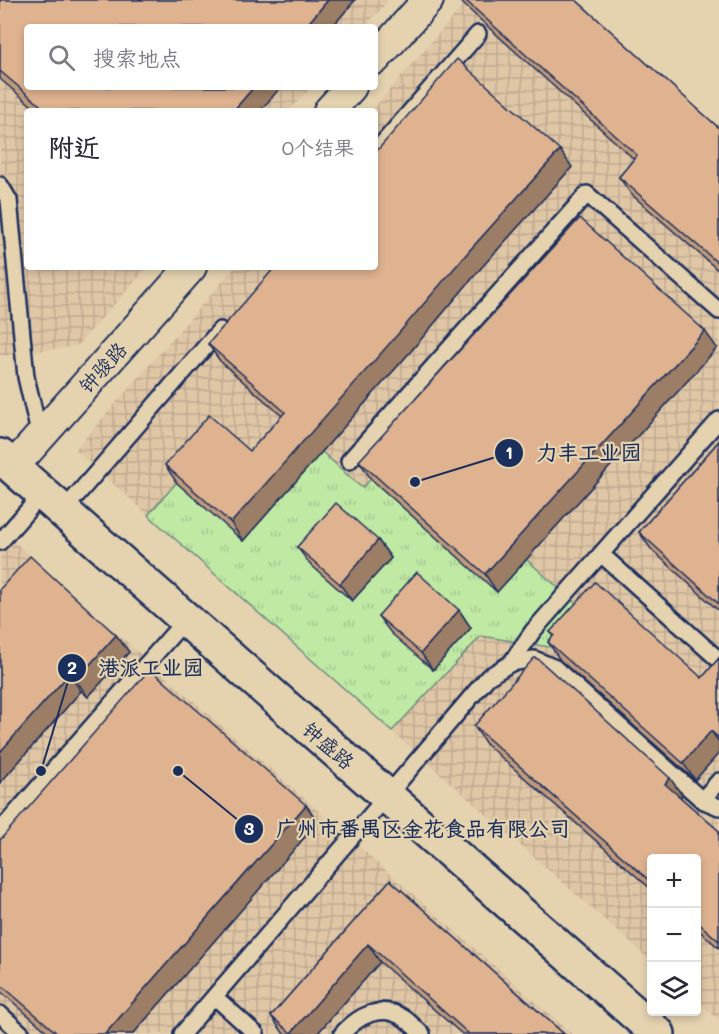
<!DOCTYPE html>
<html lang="zh">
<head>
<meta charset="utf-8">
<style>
	body { margin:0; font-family:Mali,"LXGW WenKai TC",sans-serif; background:#f7f7f7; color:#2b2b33 }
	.controls { position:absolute; right:18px; bottom:18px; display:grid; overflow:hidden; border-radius:6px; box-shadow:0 3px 9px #0003 }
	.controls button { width:54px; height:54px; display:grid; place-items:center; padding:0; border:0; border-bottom:2px solid #e1e1e2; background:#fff; color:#2b2b33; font:30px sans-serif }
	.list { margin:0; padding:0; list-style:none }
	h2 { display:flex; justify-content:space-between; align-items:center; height:78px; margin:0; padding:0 24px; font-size:26px }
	h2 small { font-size:20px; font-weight:400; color:#7c7c81 }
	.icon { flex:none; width:33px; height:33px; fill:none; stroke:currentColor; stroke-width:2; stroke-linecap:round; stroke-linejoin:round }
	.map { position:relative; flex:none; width:719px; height:1034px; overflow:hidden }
	.search { position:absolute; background:#fff; box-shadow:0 3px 9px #0003; left:24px; top:24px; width:354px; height:66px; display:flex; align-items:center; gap:15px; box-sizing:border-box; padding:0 21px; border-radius:6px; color:#7c7c81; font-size:22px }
	.panel { position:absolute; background:#fff; box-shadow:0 3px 9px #0003; left:24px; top:108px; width:354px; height:162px; border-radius:6px }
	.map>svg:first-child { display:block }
	.industrial { fill:url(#industrial-grid) }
	.grass { fill:url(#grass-tufts); stroke:#6e8c81; stroke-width:1.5 }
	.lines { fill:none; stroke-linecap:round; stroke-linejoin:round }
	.service-casing { stroke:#1b2f5e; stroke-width:20 }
	.minor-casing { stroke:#1b2f5e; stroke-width:34 }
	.tertiary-casing { stroke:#1b2f5e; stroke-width:38 }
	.service { stroke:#e5d3b0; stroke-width:15 }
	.minor { stroke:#e5d3b0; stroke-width:30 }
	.tertiary { stroke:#e5d3b0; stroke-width:33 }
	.wall { fill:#c09a7c; stroke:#1b2f5e; stroke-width:1.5 }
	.shaded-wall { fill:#9c7d65; stroke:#1b2f5e; stroke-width:1.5 }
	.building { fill:#dfb390; stroke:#1b2f5e; stroke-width:1.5 }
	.labels { text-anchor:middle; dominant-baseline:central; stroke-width:4.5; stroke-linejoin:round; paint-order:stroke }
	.street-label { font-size:20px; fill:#1b2f5e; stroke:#e5d3b0 }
	.leader { fill:none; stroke:#1b2f5e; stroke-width:2 }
	.callout-dot { fill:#1b2f5e; stroke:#e5d3b0; stroke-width:2 }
	.mark-label { font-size:18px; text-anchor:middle; font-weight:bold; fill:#fff }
	.callout-label { font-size:21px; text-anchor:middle; font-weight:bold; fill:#1b2f5e; stroke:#e5d3b0; stroke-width:4.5; stroke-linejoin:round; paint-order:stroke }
</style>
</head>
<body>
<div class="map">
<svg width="719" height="1034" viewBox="0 0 719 1034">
	<defs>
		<pattern id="industrial-grid" width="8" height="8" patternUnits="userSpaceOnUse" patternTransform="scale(1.5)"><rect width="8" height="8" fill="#dfc6a5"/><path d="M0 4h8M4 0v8" fill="none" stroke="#bfaa90"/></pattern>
		<pattern id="grass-tufts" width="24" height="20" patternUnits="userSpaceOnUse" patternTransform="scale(1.5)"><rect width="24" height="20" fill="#c0e9a4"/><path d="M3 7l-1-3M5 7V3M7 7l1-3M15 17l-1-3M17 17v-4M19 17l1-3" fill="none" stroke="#a4c890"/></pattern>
	</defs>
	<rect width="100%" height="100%" fill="#e5d3b0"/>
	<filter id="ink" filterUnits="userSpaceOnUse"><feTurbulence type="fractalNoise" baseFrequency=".0167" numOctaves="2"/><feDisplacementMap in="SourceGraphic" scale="12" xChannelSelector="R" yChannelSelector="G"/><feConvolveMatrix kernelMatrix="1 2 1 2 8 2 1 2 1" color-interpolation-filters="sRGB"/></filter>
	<g filter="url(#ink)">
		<g class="industrial">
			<polygon points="0,0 389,0 365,27 27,27 27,87 311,87 289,111 27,111 27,267 148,267 77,346 0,356"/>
			<polygon points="468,0 719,136 719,1020 697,1000 696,858 652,858 651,961 75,450 235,267 375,267 375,111 371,111"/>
			<polygon points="0,529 165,676 572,1034 0,1034"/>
		</g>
		<polygon class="grass" points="297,429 362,488 371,479 498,590 526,559 591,617 562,649 481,636 392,731 148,515 221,432 263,468"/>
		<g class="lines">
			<g class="service-casing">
				<g id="service">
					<polyline points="375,152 478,34"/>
					<polyline points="0,185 9,200 26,377 40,437"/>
					<polyline points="349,461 587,194 719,311"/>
					<polyline points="63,511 220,330"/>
					<polyline points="0,542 43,493"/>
					<polyline points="601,554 719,660"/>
					<polyline points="511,663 533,631 719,420"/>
					<polyline points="702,800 719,781"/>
					<polyline points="0,831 186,619"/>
					<polyline points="215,997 256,1034"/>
					<polyline points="0,1014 22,1034"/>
					<polyline points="182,1034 387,796 488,677 511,663 534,659 555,668 702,800 719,807"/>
					<path d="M342,1034c16,-18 39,-31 62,-16 6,4 12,11 18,16"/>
				</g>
			</g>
			<g class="minor-casing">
				<g id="minor">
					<polyline points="375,59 428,0"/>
					<polyline points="329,111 351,87"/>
					<polyline points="13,467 191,267"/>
				</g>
			</g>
			<g class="tertiary-casing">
				<polyline id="tertiary" points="0,456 658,1034"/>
			</g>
			<use href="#service" class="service"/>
			<use href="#minor" class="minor"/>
			<use href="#tertiary" class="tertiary"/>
		</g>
		<g class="wall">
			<polygon points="0,0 355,0 332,27 27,27 260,111 38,111 0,79"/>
			<polygon points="460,0 576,0 719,128 719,271 631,194 619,177 634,159 464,5"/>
			<polygon points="572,167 481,268 411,351 243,541 177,483 165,465 250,451 282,416 220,361 208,344"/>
			<polygon points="717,348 497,592 371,479 359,461"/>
			<polygon points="719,441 719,611 651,549 639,532"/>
			<polygon points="378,540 391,558 352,601 310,564 297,547"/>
			<polygon points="0,589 116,635 129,652 88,697 81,691 0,783"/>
			<polygon points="459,610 471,628 433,670 391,633 378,616"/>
			<polygon points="550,632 702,678 719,658 719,753 695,780 560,660 548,642 553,636"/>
			<polygon points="474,726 682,795 680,797 719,831 719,948 696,928 696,858 651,858 651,889 486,744"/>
			<polygon points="306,805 318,822 133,1034 50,1034 0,991 0,840"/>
			<polygon points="390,880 564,1034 462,1034 380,962 317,1034 284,1034 271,1016"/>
		</g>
		<g class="shaded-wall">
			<polygon points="328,0 355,0 332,27 305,27"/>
			<polygon points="254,87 281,87 260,111 233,111"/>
			<polygon points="560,150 572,167 481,268 411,351 243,541 231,523 469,251"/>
			<polygon points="705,331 717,348 497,592 485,574"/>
			<polygon points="378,540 391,558 352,601 340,584"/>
			<polygon points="459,610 471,628 433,670 421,653"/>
			<polygon points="116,635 129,652 88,697 76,680"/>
			<polygon points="69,674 81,691 0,783 0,752"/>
			<polygon points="711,731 719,742 719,753 695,780 683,763"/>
			<polygon points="670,778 682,795 677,801 665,784"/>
			<polygon points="306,805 318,822 133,1034 105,1034"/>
			<polygon points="368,944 380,962 317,1034 292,1034 291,1033"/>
		</g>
		<g class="building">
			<polygon points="0,0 328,0 305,27 27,27 27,87 254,87 233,111 47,111 0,71"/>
			<polygon points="465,0 576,0 719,128 719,264 619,177 637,155"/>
			<polygon points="457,59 560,150 469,251 398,334 231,523 165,465 209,415 250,451 285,412 208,344 275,267 375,267 375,153"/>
			<polygon points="580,218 705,331 485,574 359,461"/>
			<polygon points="719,441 719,604 639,532"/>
			<polygon points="336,503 378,540 340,584 297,547"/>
			<polygon points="30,556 116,635 76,680 69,674 0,752 0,589"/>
			<polygon points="417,572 459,610 421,653 378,616"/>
			<polygon points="595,582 702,678 719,658 719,738 711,731 683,763 548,642 554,635 550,632"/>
			<polygon points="534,658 538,659 670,778 665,784 719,831 719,941 696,921 696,858 651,858 651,882 474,726"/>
			<polygon points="150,669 306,805 105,1034 58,1034 0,984 0,840"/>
			<polygon points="390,880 564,1034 469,1034 368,944 291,1033 271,1016"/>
		</g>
	</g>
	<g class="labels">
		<g class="street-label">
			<text transform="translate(102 367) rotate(-48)">钟骏路</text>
			<text transform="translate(329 745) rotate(41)">钟盛路</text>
		</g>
	</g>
	<path class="leader" d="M415 482L509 453M41 771L72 668M178 771L249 829"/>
	<g class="callout-dot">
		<circle cx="415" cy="482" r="6"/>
		<circle cx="41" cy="771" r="6"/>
		<circle cx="178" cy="771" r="6"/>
		<circle cx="509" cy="453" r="15"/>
		<circle cx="72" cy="668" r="15"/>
		<circle cx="249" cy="829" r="15"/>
	</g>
	<g class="mark-label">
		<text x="509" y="459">1</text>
		<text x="72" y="674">2</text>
		<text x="249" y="835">3</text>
	</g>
	<g class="callout-label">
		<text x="589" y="460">力丰工业园</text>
		<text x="151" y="675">港派工业园</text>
		<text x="423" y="836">广州市番禺区金花食品有限公司</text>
	</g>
</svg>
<div class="controls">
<button>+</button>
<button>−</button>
<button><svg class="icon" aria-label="layers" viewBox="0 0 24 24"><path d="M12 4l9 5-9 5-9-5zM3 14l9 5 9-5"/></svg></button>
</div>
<div class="search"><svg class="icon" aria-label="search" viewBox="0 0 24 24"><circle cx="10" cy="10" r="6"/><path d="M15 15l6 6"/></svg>搜索地点</div>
<section class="panel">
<h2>附近<small>0个结果</small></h2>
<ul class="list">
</ul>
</section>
</div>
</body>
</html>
